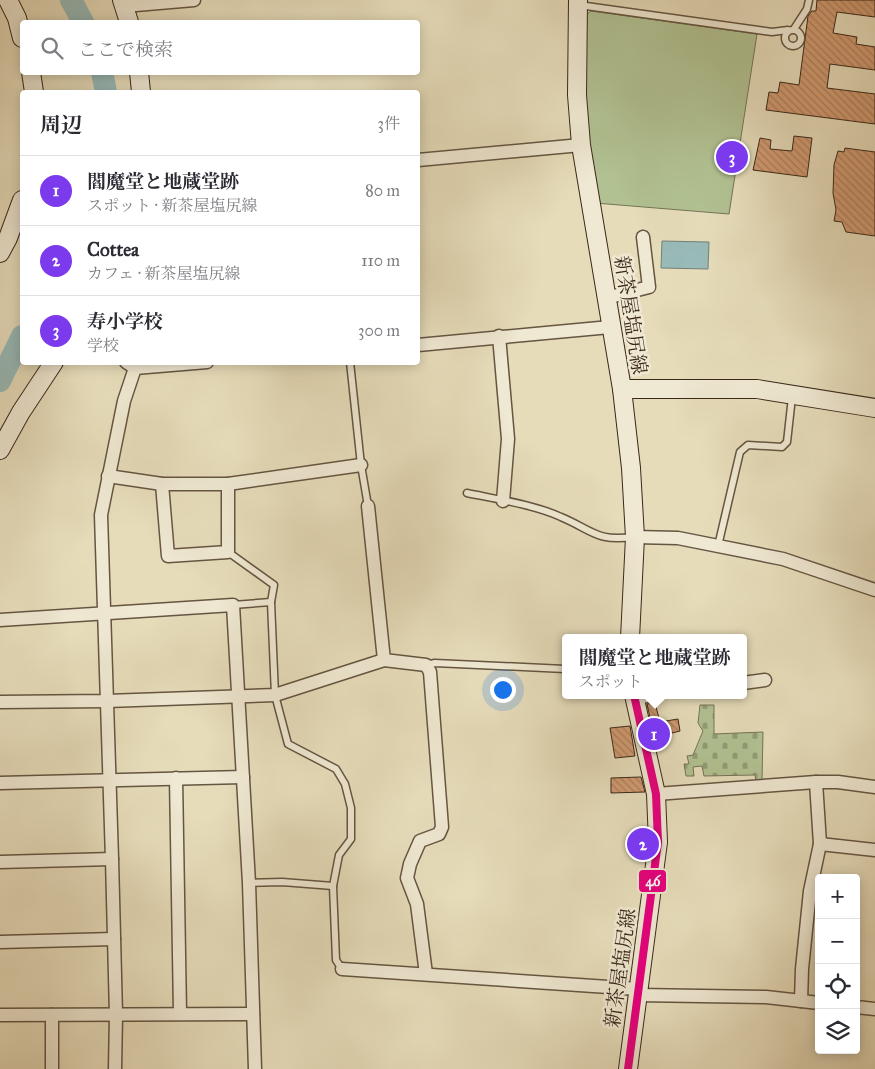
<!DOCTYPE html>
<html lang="ja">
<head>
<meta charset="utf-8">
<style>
	body { margin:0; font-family:"IM FELL Great Primer","Noto Serif JP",serif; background:#f2f2f3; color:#2b2b33 }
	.controls { position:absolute; right:15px; bottom:15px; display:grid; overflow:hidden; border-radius:5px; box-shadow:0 2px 12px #0003 }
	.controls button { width:45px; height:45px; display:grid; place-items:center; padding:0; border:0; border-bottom:1px solid #e1e1e2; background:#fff; color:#2b2b33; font:25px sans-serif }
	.you { position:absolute; left:502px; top:689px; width:18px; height:18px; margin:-12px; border:4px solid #fff; border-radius:50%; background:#1a73e8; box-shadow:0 0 0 8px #1a73e833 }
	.badge { display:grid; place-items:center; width:32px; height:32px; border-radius:50%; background:#7c3aed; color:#fff; font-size:16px; font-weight:700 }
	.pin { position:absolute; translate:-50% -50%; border:2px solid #fff; box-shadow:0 1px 5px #0006 }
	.popup { position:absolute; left:562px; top:634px; width:185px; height:65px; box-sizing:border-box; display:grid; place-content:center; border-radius:5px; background:#fff; filter:drop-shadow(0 1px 4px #0005); font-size:16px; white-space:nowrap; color:#7c7c81 }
	.popup b { font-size:19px; color:#2b2b33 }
	.popup::after { content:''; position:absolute; left:50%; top:100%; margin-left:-10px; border:10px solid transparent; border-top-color:#fff }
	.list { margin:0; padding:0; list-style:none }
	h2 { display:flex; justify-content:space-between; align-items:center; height:65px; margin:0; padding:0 20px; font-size:21px }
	h2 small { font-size:16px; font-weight:400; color:#7c7c81 }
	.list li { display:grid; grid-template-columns:32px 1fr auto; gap:15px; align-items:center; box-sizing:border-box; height:70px; padding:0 20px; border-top:1px solid #e1e1e2 }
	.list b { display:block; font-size:19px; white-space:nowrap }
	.list p { margin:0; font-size:16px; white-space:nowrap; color:#7c7c81 }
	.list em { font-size:16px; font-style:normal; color:#7c7c81 }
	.icon { flex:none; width:28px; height:28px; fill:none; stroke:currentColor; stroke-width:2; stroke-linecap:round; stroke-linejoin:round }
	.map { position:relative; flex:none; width:875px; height:1069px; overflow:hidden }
	.search { position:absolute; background:#fff; box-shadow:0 2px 12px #0003; left:20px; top:20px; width:400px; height:55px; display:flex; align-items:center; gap:12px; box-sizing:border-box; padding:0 18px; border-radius:5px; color:#7c7c81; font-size:19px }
	.panel { position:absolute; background:#fff; box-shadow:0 2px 12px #0003; left:20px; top:90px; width:400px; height:275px; border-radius:5px }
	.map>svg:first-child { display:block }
	.green { fill:#b1c192; stroke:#767456 }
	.cemetery { fill:url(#cemetery-stones); stroke:#767456 }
	.water { fill:#98bab8; stroke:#728078 }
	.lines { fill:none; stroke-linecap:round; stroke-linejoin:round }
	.river { stroke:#98bab8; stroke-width:22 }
	.building { fill:url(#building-back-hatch); stroke:#3a2819 }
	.lane-casing { stroke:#655541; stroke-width:9 }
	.street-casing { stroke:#655541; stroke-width:15 }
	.secondary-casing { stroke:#3a2819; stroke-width:20 }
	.lane { stroke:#efe8d2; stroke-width:6 }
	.street { stroke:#efe8d2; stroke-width:12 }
	.secondary { stroke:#efe8d2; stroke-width:18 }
	.bus-1-casing { stroke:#efe8d2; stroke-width:11 }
	.bus-1 { stroke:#e5007d; stroke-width:8 }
	.labels { text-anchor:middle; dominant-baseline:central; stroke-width:5; stroke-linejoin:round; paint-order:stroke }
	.street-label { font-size:20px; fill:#3a2819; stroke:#efe8d2 }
	.line-badge { stroke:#efe8d2; stroke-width:2 }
	.badge-label { font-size:14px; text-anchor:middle; font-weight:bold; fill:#fff }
</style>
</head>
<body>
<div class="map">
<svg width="875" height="1069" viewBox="0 0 875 1069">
	<defs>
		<pattern id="cemetery-stones" width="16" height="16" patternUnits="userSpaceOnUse" patternTransform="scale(1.25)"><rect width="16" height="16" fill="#b1c192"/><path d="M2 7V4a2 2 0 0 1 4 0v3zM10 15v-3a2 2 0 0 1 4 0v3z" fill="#919d76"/></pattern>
		<pattern id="building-back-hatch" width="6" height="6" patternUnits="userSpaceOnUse" patternTransform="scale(1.25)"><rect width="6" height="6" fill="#d19a71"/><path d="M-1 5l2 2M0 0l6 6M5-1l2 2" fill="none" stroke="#ab7e5c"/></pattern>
	</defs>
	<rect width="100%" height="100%" fill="#e6dcba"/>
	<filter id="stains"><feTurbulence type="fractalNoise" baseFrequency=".004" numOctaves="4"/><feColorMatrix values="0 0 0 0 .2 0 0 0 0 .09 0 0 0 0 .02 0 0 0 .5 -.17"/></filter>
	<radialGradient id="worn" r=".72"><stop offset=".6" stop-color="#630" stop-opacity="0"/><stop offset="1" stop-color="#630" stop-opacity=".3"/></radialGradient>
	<polygon class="green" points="591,11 757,34 729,214 595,203 584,110 585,16"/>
	<polygon class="cemetery" points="700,705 714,705 714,734 763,732 762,782 756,782 755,775 704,776 702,766 693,767 694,776 686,776 684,764 689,764 687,756 693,755 703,731 698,723"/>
	<polygon class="water" points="662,241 709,242 708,269 661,268"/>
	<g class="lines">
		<g class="river">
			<polyline points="71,0 83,22"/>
			<polyline points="102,72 106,92"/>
			<polyline points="0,381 22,336"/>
		</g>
	</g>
	<g class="building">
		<polygon points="817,0 875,0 875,17 837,12 833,33 857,37 856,44 875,47 875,70 830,64 827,88 875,94 875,124 766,110 769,92 778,93 780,82 799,85 808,16 812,11 816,11"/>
		<polygon points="794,136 812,138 807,177 753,170 760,138 771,140 770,149 792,151"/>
		<polygon points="845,148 875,152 875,236 846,232 842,222 834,221 836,210 833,193 834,165 838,151 844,152"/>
		<polygon points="655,703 660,722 678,719 680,731 668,734 670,740 659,742 657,736 654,736 647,704"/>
		<polygon points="630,726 635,756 615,758 610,728"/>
		<polygon points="641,777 645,792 611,793 611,778"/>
		<polygon points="640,834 647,834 646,852 635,852 636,836 640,836"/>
	</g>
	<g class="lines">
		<g class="lane-casing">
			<g id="lane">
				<polyline points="579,5 772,32 788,30"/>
				<polyline points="794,29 807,9 809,0"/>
				<circle cx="793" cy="38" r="8"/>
				<polyline points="350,362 361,465 368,506"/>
				<path d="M467,493c29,6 68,12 94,24 31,13 35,25 73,20"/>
				<polyline points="718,546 740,452 748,445 782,447 787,442 792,397"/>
				<polyline points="228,552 274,585 271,602 275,695 288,744 336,769 345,784 351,808 351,839 339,855 333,886 336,960 342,969"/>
				<polyline points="233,605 271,602"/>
				<polyline points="426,665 435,663 565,669"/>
				<polyline points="249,883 282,882 333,886"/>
			</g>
		</g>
		<g class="street-casing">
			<g id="street">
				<polyline points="124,6 194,0"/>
				<polyline points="418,160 581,145"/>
				<polyline points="606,298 649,287 643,237"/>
				<polyline points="499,336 508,439 503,501"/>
				<polyline points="418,345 610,327"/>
				<polyline points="135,368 207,362"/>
				<polyline points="108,476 162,484 228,484 361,465"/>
				<polyline points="162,484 168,556 228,552 228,484"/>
				<polyline points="368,506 384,660"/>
				<polyline points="635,537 678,538 783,559 875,590"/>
				<polyline points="0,620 233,605 249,883 255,1069"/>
				<polyline points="743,683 765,680"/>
				<polyline points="635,698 653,695"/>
				<polyline points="0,702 107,701 275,695 384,660 426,665 430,672 442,827 439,834 420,841 410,864 407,878 417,904 426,974"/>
				<polyline points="176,778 180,1013"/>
				<polyline points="0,783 243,777"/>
				<polyline points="656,794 816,782 838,782 875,787"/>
				<polyline points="820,844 875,850"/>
				<polyline points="0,862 112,859"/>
				<polyline points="0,942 114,939"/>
				<polyline points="342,969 638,989"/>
				<polyline points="638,995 766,997 819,1003"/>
				<polyline points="801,1001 802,969 810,891 820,844 816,782"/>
				<polyline points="856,1007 875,1009"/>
				<polyline points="0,1015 253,1014"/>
				<polyline points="52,1069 52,1015"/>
				<polyline points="115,1069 116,1015 112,859 101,515 124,401 135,368 126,362"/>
			</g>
		</g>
		<g class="secondary-casing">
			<g id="secondary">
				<polyline points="8,0 17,18 22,38"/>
				<polyline points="122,0 129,22"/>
				<polyline points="578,0 577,95 581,145 622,389 631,468 635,537 630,638"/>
				<polyline points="31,72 34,92"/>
				<polyline points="139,72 141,92"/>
				<polyline points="0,253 8,238 22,200"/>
				<polyline points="622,389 757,389 875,408"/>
				<polyline points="0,450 21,412 54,362"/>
				<polyline points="628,1069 658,842 656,794 634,695"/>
			</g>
		</g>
		<use href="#lane" class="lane"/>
		<use href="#street" class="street"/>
		<use href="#secondary" class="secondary"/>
		<g class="bus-1-casing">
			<polyline id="bus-1" points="628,1069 658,842 656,794 634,695"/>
		</g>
		<use href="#bus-1" class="bus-1"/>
	</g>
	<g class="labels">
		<g class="street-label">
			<text transform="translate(631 315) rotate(81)">新茶屋塩尻線</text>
			<text transform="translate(620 968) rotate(-82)">新茶屋塩尻線</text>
		</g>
	</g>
	<rect class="line-badge" x="638" y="869" width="29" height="24" rx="5" fill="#e5007d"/>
	<g class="badge-label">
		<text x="653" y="886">46</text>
	</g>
	<rect width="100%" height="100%" filter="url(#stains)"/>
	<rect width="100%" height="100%" fill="url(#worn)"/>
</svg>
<div class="controls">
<button>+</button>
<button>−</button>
<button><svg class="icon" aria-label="locate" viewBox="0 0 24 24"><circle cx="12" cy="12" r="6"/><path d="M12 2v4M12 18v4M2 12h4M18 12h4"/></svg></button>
<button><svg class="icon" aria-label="layers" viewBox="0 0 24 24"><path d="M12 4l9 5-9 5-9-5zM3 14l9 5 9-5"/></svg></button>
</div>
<div class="you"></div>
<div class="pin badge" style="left:654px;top:734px">1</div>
<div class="popup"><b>閻魔堂と地蔵堂跡</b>スポット</div>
<div class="pin badge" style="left:643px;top:844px">2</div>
<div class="pin badge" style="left:732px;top:157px">3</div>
<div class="search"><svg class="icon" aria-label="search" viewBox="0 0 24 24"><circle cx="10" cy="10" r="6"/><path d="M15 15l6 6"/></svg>ここで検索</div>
<section class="panel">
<h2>周辺<small>3件</small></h2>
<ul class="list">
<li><span class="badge">1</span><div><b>閻魔堂と地蔵堂跡</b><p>スポット · 新茶屋塩尻線</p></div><em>80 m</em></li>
<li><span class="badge">2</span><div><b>Cottea</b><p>カフェ · 新茶屋塩尻線</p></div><em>110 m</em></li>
<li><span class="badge">3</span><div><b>寿小学校</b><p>学校</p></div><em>300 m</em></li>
</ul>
</section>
</div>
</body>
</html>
